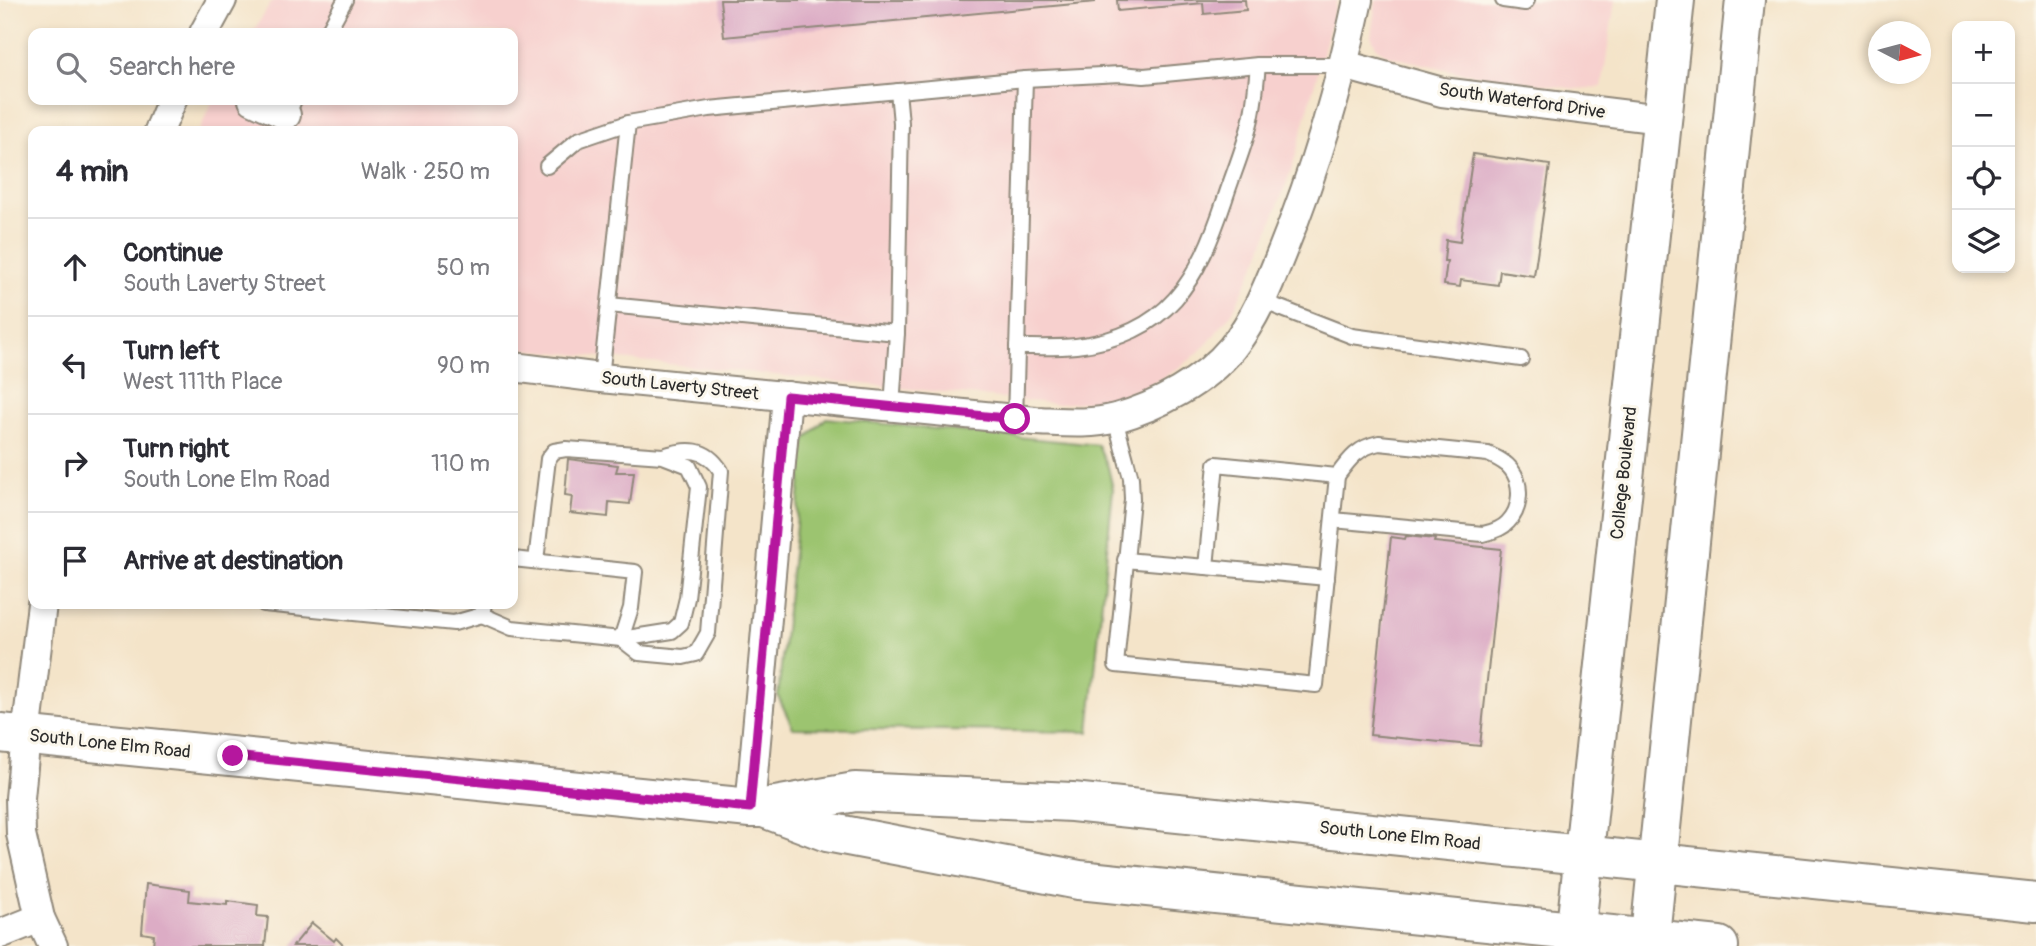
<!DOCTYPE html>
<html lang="en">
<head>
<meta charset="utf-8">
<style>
	body { margin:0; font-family:Pangolin,sans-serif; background:#f7f7f7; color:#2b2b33 }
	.controls { position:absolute; right:21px; top:21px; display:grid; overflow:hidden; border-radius:14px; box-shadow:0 4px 10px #0003 }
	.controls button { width:63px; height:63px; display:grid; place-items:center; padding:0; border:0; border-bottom:2px solid #e1e1e2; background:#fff; color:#2b2b33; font:35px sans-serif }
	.compass { position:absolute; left:1868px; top:21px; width:63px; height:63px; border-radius:50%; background:#fff; box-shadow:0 4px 10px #0003; rotate:96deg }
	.stop { position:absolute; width:21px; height:21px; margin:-16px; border:5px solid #b5179e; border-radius:50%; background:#fff }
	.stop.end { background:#b5179e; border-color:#fff; box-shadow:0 2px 7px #0008 }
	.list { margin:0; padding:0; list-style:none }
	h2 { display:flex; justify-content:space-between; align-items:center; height:91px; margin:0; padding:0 28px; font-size:30px }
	h2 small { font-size:23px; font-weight:400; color:#7c7c81 }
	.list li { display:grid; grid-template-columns:46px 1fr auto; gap:21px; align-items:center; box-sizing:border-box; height:98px; padding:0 28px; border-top:2px solid #e1e1e2 }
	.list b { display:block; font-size:26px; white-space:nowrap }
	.list p { margin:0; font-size:23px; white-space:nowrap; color:#7c7c81 }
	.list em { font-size:23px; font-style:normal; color:#7c7c81 }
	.icon { flex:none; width:38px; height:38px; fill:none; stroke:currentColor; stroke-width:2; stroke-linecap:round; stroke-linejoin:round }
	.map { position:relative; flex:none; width:2036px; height:946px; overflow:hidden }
	.search { position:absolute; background:#fff; box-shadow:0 4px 10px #0003; left:28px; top:28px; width:490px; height:77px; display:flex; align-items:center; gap:18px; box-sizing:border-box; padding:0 24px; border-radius:14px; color:#7c7c81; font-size:26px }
	.panel { position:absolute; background:#fff; box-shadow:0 4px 10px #0003; left:28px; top:126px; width:490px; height:483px; border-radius:14px }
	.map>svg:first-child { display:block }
	.built { fill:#f7d0ce }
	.green { fill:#9cc470; stroke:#64784e; stroke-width:2 }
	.building { fill:#dcacc5 }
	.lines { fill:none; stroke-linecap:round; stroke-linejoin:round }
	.lane-casing { stroke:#90887a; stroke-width:18 }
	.street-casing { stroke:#90887a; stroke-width:32 }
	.secondary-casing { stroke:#90887a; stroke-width:42 }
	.lane { stroke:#fff; stroke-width:14 }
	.street { stroke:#fff; stroke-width:28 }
	.secondary { stroke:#fff; stroke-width:38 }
	.route { stroke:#b5179e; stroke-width:9 }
	.labels { text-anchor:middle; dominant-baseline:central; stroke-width:6; stroke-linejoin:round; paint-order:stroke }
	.street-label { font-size:18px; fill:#2b2b2b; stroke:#fbf7ec }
</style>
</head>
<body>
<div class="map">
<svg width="2036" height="946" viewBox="0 0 2036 946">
	<rect width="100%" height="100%" fill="#fbf7ec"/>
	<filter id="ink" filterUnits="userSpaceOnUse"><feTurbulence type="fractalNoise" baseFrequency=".0143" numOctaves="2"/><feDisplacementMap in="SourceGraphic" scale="14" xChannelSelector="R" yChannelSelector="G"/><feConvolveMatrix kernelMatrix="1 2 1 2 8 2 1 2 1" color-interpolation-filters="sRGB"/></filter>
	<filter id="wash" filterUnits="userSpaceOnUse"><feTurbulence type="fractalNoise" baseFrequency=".00686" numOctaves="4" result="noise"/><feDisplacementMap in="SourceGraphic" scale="28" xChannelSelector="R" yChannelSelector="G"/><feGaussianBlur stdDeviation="1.57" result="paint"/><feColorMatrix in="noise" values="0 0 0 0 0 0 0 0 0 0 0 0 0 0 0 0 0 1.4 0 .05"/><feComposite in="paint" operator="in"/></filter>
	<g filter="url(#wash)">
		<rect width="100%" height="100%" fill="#f4e4c9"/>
		<g class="built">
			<polygon points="273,0 1337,0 1293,165 1257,261 1233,311 1208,343 1191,359 1171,373 1147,386 1107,400 1058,404 513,348 513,131 199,131 213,100 513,100 513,33 252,33"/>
			<polygon points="1376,0 1615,0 1602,87 1576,89 1458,72 1389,56 1377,48 1371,36"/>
		</g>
		<polygon class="green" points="826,418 1098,445 1108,467 1113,489 1089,732 793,728 778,696 805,440"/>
		<g id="blocks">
			<g class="building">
				<polygon points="720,0 1095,0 1095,2 724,37"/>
				<polygon points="1117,0 1245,0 1246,10 1204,14 1203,3 1118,11"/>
				<polygon points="1473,154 1550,165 1534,276 1500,271 1498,285 1461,280 1460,287 1444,285 1447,261 1444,261 1446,240 1460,242"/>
				<polygon points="568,459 618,465 616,472 634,472 630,504 609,502 608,517 570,513 572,496 565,495"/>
				<polygon points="1406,536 1435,539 1434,542 1501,549 1480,746 1370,735 1391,537 1405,539"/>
				<polygon points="146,884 190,890 189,901 227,905 227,901 258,905 257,916 268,917 265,946 153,946 154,935 142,933"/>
				<polygon points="312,923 334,941 336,938 344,946 293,946"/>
			</g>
		</g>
	</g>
	<g filter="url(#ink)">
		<use href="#blocks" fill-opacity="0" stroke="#90887a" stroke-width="2"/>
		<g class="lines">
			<g class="lane-casing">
				<g id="lane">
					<polyline points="1503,0 1525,3 1527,0"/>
					<polyline points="327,33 345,0"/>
					<polyline points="281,131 294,100"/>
					<polyline points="547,166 578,140 628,123"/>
					<polyline points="1262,301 1352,336 1521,359"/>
					<polyline points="609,305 897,333"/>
					<path d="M1017,347c19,0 39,1 59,-1 93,-11 122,-66 149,-147 8,-25 19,-50 25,-76 5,-19 6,-39 8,-58"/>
					<polyline points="601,378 628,123 709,109 1025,79 1120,74 1144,76 1258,65 1344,65"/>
					<polyline points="892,407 897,333 901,123 898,91"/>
					<polyline points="1015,419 1025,79"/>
					<polyline points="1115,419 1131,478 1132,499 1116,665 1316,685 1337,476 1216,464 1206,567 1125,560"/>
					<path d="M1333,520l150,14c9,-2 19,-5 25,-12 13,-13 15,-38 3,-53 -6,-8 -15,-11 -23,-15l-109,-11c-21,4 -30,17 -42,33"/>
					<path d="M513,559l122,13 -4,36 -10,31 18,14 44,4 13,-3 12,-21 13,-162c-15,-24 -34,-23 -58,-15"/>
					<polyline points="1206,567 1327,578"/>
					<polyline points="264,604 454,623 482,615 484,604"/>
					<polyline points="482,615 512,628 621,639 672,631 681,623 687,598 699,487 689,466 663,456 566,449 554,451 548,459 536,561"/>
				</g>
			</g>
			<g class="street-casing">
				<g id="street">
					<polyline points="204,33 222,0"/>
					<polyline points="1344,65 1442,92 1661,119"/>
					<polyline points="253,100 286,115"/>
					<polyline points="159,131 172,100"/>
					<path d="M513,367l88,11 435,43c26,1 54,4 80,-3 42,-12 88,-36 116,-70 24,-30 37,-64 51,-99 33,-81 57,-164 75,-249"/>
					<polyline points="42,604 26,736 20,798 21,834 40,918 53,946"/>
					<polyline points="750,808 787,396"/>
					<polyline points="0,934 40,918"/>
				</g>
			</g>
			<g class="secondary-casing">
				<g id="secondary">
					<polyline points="0,733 750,808 764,808 855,792 1072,802 2036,902"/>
					<polyline points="764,808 827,832 1079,880 1719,946"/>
					<polyline points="1574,946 1675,0"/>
					<polyline points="1649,946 1745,0"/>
				</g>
			</g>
			<use href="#lane" class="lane"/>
			<use href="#street" class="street"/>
			<use href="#secondary" class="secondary"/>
		</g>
	</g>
	<g class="lines" filter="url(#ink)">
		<polyline class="route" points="233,756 750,808 787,396 1015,419"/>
	</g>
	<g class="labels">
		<g class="street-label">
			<text transform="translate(1522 101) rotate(8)">South Waterford Drive</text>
			<text transform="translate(680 386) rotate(6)">South Laverty Street</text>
			<text transform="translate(1624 473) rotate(-84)">College Boulevard</text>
			<text transform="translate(110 744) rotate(6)">South Lone Elm Road</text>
			<text transform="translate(1400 836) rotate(6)">South Lone Elm Road</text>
		</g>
	</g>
</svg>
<div class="controls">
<button>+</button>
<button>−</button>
<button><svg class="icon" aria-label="locate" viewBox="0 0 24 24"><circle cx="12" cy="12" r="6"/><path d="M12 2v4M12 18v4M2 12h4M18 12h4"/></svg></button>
<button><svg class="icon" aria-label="layers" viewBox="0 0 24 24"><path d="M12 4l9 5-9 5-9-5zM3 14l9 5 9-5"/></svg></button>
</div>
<svg class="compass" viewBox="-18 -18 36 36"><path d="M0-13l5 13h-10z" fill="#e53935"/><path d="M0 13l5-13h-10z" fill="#7c7c81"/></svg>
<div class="stop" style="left:1015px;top:419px"></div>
<div class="stop end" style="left:233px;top:756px"></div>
<div class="search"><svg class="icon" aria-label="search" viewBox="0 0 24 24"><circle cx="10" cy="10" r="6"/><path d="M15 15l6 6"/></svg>Search here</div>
<section class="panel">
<h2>4 min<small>Walk · 250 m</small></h2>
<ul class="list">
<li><svg class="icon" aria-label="ahead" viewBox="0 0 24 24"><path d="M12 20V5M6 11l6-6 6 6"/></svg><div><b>Continue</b><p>South Laverty Street</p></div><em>50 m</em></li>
<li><svg class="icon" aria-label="left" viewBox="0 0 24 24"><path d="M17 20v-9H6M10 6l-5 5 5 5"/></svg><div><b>Turn left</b><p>West 111th Place</p></div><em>90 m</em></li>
<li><svg class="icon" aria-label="right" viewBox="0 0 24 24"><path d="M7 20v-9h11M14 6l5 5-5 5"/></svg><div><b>Turn right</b><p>South Lone Elm Road</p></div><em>110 m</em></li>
<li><svg class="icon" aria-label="arrive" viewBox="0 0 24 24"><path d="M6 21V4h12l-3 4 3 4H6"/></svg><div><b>Arrive at destination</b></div></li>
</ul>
</section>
</div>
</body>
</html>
